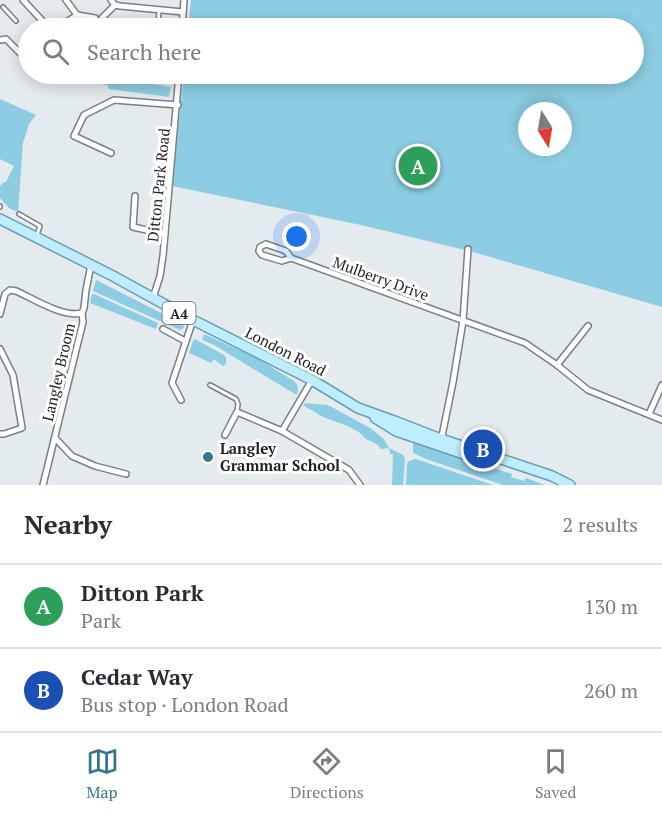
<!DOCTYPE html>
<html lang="en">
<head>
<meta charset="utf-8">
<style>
	body { margin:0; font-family:"PT Serif",serif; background:#f7f7f7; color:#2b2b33 }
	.compass { position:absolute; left:518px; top:102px; width:54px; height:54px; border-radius:50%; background:#fff; box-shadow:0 3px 15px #0003; rotate:169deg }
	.you { position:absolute; left:297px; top:237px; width:21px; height:21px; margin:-15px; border:4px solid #fff; border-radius:50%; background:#1a73e8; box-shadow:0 0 0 9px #1a73e833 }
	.badge { display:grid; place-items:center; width:39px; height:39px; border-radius:50%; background:#36768a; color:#fff; font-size:20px; font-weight:700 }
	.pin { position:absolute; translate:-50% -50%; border:3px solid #fff; box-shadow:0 2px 6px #0006 }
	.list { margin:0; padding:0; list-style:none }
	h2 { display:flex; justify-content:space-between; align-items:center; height:78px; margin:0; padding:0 24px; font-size:26px }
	h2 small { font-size:20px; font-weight:400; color:#7c7c81 }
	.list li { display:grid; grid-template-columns:39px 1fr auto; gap:18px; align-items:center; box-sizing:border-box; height:84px; padding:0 24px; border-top:2px solid #e1e1e2 }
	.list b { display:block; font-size:22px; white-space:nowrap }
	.list p { margin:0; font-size:20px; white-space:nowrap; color:#7c7c81 }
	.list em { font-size:20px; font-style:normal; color:#7c7c81 }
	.icon { flex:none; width:33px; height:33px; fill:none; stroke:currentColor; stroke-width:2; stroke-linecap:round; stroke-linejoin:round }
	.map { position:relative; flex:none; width:662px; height:485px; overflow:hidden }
	.search { position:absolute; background:#fff; box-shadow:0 3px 15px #0003; left:18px; right:18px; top:18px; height:66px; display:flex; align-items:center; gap:15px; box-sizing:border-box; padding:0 21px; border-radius:33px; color:#7c7c81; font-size:22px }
	.sheet { height:246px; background:#fff }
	nav { display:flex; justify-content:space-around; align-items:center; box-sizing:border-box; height:84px; border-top:2px solid #e1e1e2; background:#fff; font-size:16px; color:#7c7c81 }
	nav a { display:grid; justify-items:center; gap:3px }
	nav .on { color:#36768a }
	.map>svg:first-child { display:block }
	.green { fill:#8ccde3; fill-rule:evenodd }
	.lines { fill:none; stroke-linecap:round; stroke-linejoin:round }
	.service-casing { stroke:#798082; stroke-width:6 }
	.minor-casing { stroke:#798082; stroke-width:8 }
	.primary-casing { stroke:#699eb0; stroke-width:12 }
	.service { stroke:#fff; stroke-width:3 }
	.minor { stroke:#fff; stroke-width:5 }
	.primary { stroke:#beeefe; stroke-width:9 }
	.poi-dot { fill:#36768a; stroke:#fff; stroke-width:2 }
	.labels { text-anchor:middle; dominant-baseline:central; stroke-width:6; stroke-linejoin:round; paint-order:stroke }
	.shield { fill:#fff; stroke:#626364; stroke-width:1.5 }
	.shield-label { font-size:14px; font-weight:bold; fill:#1e2021 }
	.street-label { font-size:15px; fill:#1e2021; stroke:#fff }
	.poi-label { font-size:15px; font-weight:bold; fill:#1e2021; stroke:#fff; text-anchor:start }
</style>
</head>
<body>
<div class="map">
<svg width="662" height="485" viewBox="0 0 662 485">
	<rect width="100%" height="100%" fill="#e4ebee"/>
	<g class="green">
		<path d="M191,0h471v307l-189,-55 -112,-27 -189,-39 12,-112h450v-46h-446zM527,111h36v36h-36z"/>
		<polygon points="79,74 106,74 119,78 171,87 169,97 109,89 107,85 85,81"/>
		<polygon points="0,99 36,115 29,124 23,143 18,212 10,209 0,198 0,186 4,182 6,182 14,166 0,159"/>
		<polygon points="96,280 183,324 184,328 180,330 93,291"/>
		<polygon points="92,294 94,294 158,323 156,329 90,303"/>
		<path d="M204,334l54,25 36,22c4,4 5,7 3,13h-2l-81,-49 -12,-5z"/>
		<polygon points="195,339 224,355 226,358 226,364 223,366 214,359 211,363 189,353 193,341"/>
		<polygon points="305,403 328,405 370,428 383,438 389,448 403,455 405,459 403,485 392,485 393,454 390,454 389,448 381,449 378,445 366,439 360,433 350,427 323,417 303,405"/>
		<polygon points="413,443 512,474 511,477 524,481 526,478 545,485 503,485 426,459 413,453"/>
		<polygon points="416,459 493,485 406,485 407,464 409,461"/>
	</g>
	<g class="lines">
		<g class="service-casing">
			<g id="service">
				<polyline points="3,7 16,21"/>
				<polyline points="158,28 159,10"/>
				<polyline points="0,206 0,207"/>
				<polyline points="19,214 40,226 37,235"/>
				<polyline points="210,385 236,399 238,404 237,412"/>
			</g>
		</g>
		<g class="minor-casing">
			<g id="minor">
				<polyline points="23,0 49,28"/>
				<polyline points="66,0 77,15"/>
				<polyline points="111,0 115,5 120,6 183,12"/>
				<polyline points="57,28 77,15 95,18"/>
				<polyline points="104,28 102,18 115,5"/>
				<polyline points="182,28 184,0"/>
				<polyline points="0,40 6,39 28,61"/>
				<polyline points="111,153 74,136 84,115 114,100 178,105"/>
				<polyline points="135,196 133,227 165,234"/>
				<polyline points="291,258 286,251 266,244 260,247 259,251 262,255 282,261 291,258 525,343 557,365 588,390 662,420"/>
				<polyline points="153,298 160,276 163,256 179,74"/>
				<path d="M0,314l5,-20 5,-4 6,1c18,8 47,27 66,22"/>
				<polyline points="163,329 185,341"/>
				<polyline points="0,349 13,375 22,428 4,434 0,434"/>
				<polyline points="557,365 588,326"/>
				<polyline points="312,380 282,431 349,470 360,485"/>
				<polyline points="181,400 172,383 193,320"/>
				<polyline points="649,414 662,385"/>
				<polyline points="225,435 237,412 282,431"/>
				<polyline points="55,438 72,456 95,466 126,474"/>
				<polyline points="441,441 453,382 463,321 468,249"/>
				<polyline points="43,485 83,322 82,313 84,308 86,290 91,265"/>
			</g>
		</g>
		<g class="primary-casing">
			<g id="primary">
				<polyline points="0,219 113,276 193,320 312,380 358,408 397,422 441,439 552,476 570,485"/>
				<polyline points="375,418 396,431 470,456 482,455"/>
			</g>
		</g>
		<use href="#service" class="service"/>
		<use href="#minor" class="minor"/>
		<use href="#primary" class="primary"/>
	</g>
	<circle class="poi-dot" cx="208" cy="457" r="6"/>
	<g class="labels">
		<rect class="shield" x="162.5" y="302" width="33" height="22" rx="4.5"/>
		<g class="shield-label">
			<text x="179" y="313">A4</text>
		</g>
		<g class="street-label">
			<text transform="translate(158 185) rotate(-84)">Ditton Park Road</text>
			<text transform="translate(381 278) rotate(20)">Mulberry Drive</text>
			<text transform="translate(286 351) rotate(27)">London Road</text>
			<text transform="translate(58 372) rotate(-77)">Langley Broom</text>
		</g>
		<g class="poi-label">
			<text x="220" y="448">Langley<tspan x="220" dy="17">Grammar School</tspan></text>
		</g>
	</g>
</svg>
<svg class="compass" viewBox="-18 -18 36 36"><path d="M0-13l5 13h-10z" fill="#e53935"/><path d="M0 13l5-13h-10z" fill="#7c7c81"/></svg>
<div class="you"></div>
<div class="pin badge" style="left:418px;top:166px;background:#2e9e5b">A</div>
<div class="pin badge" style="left:483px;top:449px;background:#1a4fb4">B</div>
<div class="search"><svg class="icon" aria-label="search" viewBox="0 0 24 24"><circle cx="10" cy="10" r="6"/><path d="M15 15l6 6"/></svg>Search here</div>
</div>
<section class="sheet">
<h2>Nearby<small>2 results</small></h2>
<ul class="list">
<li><span class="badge" style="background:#2e9e5b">A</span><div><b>Ditton Park</b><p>Park</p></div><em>130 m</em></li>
<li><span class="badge" style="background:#1a4fb4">B</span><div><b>Cedar Way</b><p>Bus stop · London Road</p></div><em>260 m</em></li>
</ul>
</section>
<nav>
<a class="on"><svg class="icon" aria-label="map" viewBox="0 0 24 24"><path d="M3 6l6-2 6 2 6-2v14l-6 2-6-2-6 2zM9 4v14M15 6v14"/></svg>Map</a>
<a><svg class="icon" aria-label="directions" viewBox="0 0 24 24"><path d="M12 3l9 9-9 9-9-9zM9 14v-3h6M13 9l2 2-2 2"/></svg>Directions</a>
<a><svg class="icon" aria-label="saved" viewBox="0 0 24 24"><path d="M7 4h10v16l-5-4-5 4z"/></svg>Saved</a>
</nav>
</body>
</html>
